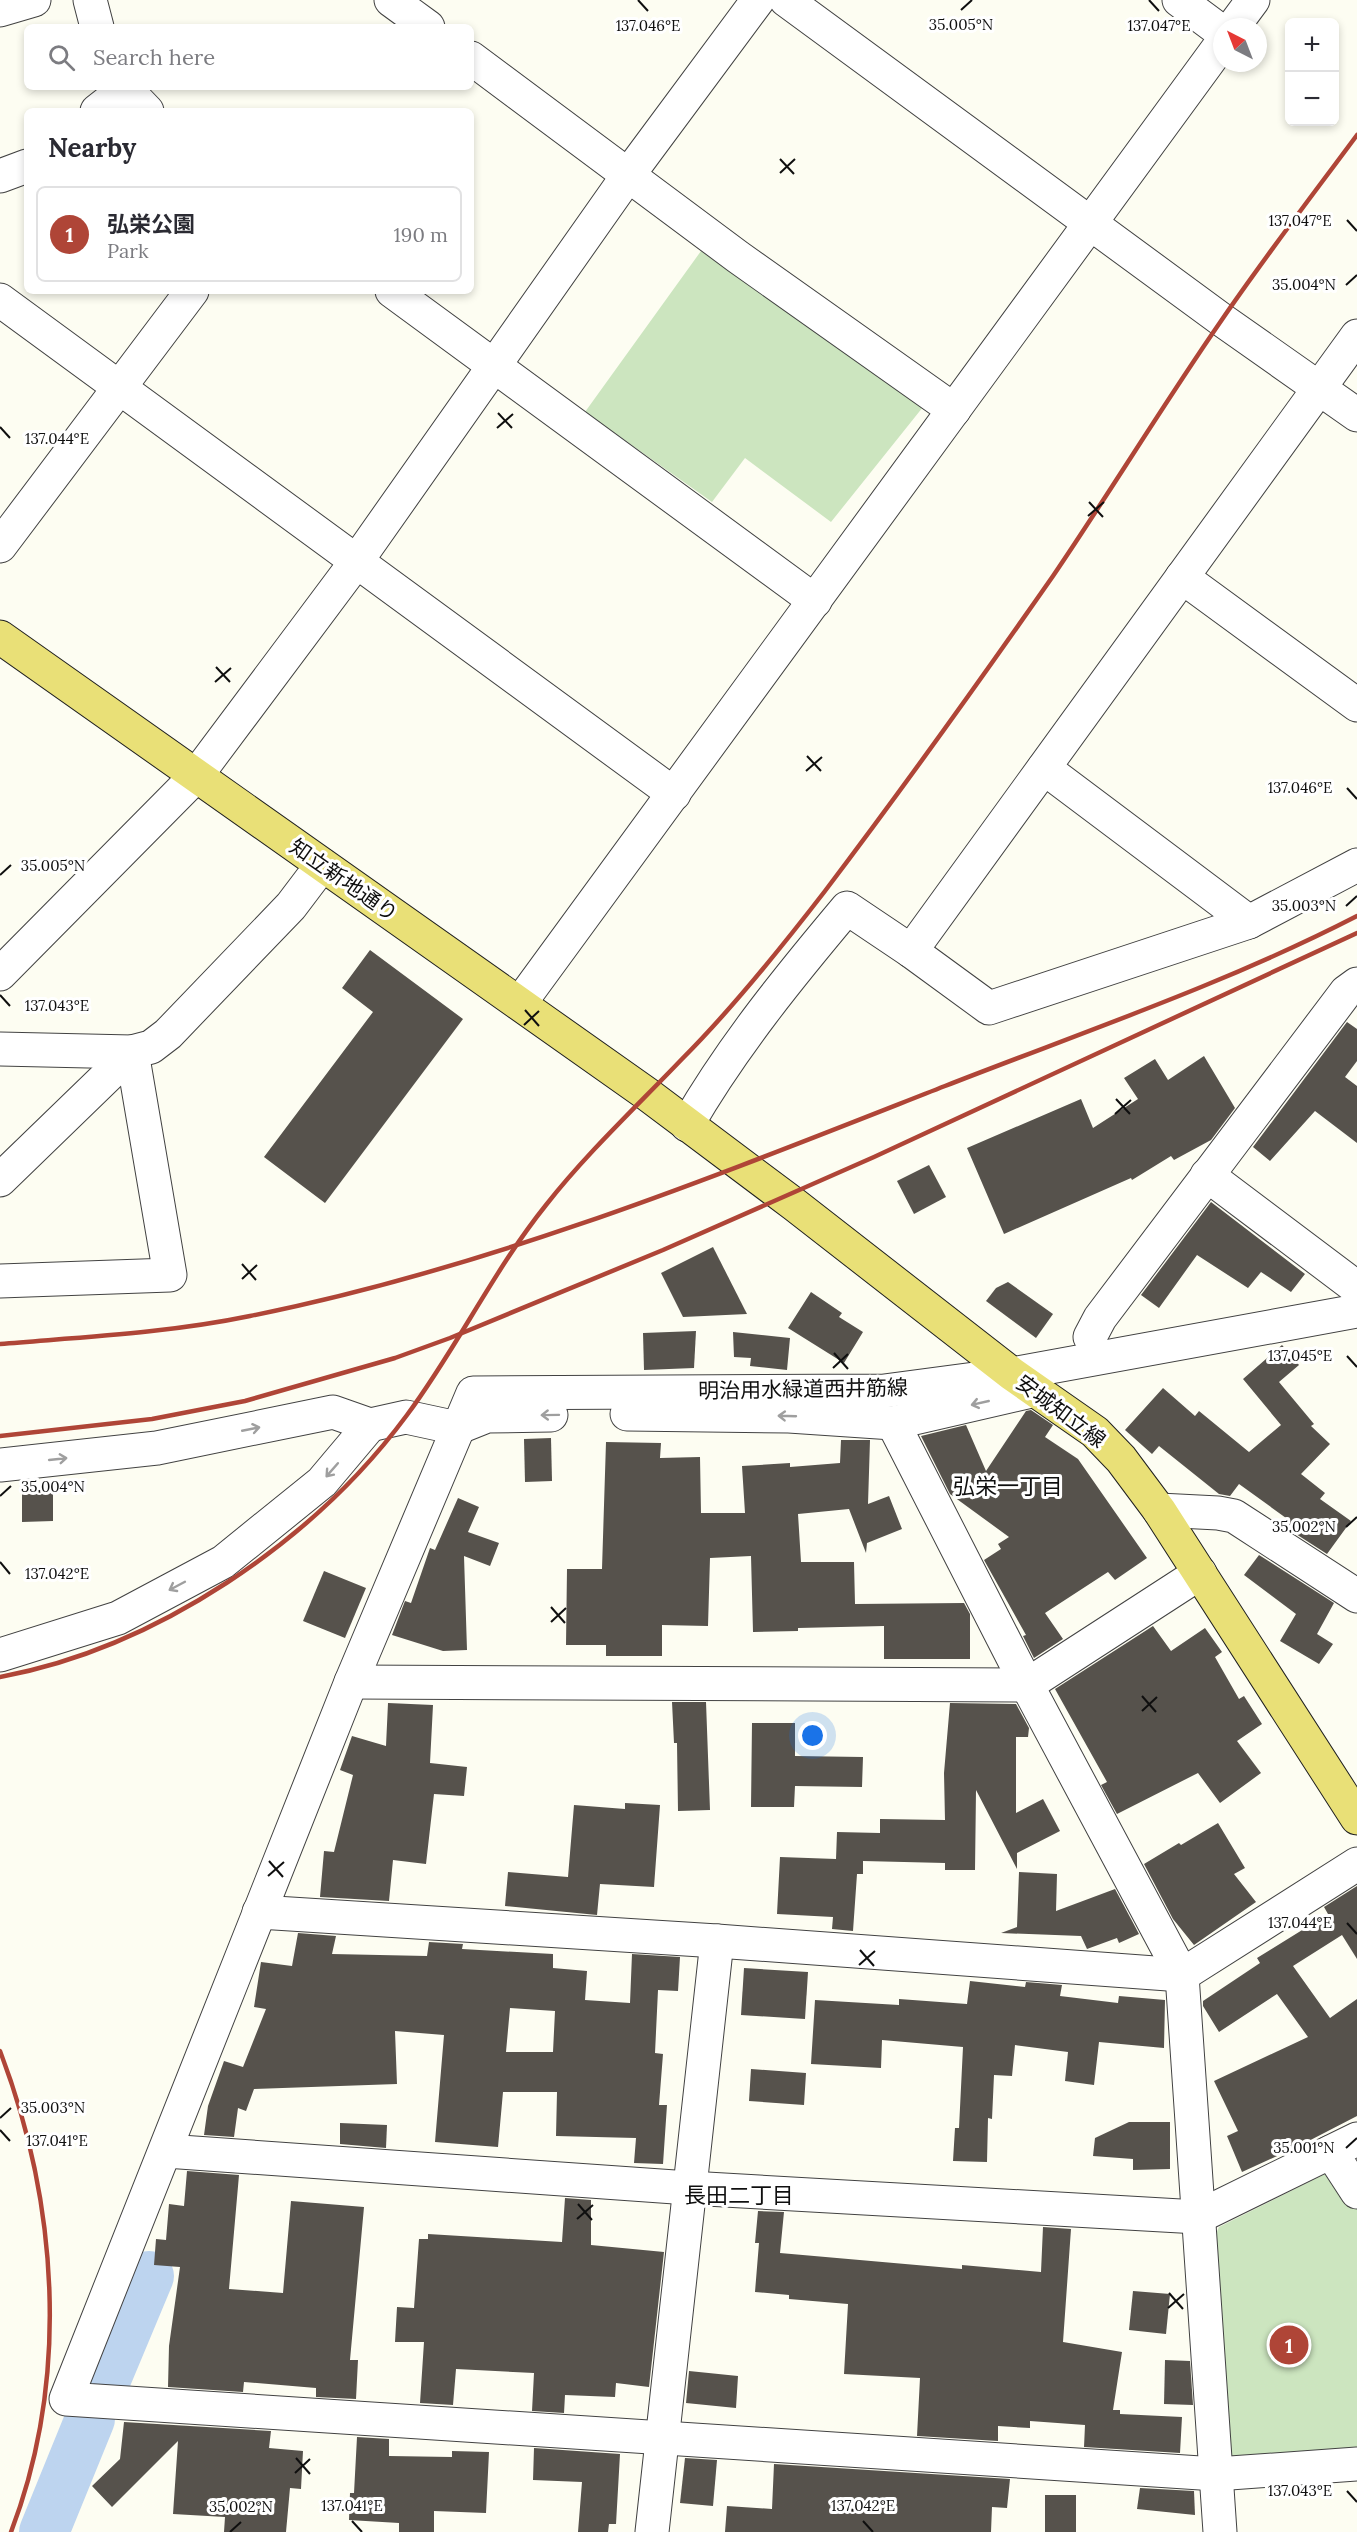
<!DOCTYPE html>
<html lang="en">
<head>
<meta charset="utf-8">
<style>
	body { margin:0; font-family:Lora,"Noto Sans JP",serif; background:#f7f7f7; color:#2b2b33 }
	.controls { position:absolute; right:18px; top:18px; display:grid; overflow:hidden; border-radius:9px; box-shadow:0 3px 9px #0003 }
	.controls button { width:54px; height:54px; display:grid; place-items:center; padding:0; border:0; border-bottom:2px solid #e1e1e2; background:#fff; color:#2b2b33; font:30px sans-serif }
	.compass { position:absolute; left:1213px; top:18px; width:54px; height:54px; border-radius:50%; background:#fff; box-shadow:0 3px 9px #0003; rotate:318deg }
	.you { position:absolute; left:813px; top:1736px; width:21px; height:21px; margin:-15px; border:4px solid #fff; border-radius:50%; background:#1a73e8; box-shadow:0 0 0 9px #1a73e833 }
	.badge { display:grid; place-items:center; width:39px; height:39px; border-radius:50%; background:#af4537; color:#fff; font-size:20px; font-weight:700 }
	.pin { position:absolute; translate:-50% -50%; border:3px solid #fff; box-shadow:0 2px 6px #0006 }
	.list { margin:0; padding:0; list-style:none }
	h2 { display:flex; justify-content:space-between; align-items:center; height:78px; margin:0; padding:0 24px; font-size:26px }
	h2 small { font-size:20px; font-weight:400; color:#7c7c81 }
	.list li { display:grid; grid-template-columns:39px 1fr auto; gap:18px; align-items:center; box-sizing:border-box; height:96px; margin:0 12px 12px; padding:0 12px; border:2px solid #e1e1e2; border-radius:9px }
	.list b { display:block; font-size:22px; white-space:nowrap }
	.list p { margin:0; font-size:20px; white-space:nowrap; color:#7c7c81 }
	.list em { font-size:20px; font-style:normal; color:#7c7c81 }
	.icon { flex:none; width:33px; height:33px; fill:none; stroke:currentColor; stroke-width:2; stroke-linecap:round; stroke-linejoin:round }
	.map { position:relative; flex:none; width:1357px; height:2532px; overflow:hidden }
	.search { position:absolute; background:#fff; box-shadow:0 3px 9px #0003; left:24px; top:24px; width:450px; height:66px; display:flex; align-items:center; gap:15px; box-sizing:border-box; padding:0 21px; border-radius:9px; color:#7c7c81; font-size:22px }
	.panel { position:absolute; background:#fff; box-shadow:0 3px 9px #0003; left:24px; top:108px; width:450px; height:186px; border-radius:9px }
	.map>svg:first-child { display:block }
	.green { fill:#cce5bf }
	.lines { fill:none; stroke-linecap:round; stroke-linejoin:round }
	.river { stroke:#bdd4ef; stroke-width:50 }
	.building { fill:#56524c; fill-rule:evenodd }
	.minor-casing { stroke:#424242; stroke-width:35 }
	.major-casing { stroke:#202020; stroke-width:35 }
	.minor { stroke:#fff; stroke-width:33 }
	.major { stroke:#e9e077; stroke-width:33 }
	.rail { stroke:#af4537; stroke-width:4.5 }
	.oneway { stroke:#9f9f9f }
	.ticks { fill:none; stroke:#0f0f0f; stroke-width:2 }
	.labels { text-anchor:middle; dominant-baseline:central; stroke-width:6; stroke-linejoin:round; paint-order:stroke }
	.street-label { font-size:21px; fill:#0f0f0f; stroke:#fff }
	.neighbourhood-label { font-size:22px; fill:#0f0f0f; stroke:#fff }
	.ticks-label { font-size:15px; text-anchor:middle; fill:#0f0f0f; stroke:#fff; stroke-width:6; stroke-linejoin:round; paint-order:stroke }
</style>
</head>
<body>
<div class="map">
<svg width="1357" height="2532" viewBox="0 0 1357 2532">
	<rect width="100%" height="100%" fill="#fdfdf2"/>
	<g class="green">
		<polygon points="701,251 923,407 831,522 745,458 712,502 585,412"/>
		<polygon points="1329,2172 1357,2204 1357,2453 1236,2461 1227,2455 1214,2238 1219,2227"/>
	</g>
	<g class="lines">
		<g class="river">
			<polyline points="103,2386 149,2276"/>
			<polyline points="44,2532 90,2419"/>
		</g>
	</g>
	<g class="building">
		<polygon points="370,950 463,1019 325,1203 264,1157 373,1012 342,988"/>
		<polygon points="1347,1022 1357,1029 1357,1061 1345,1077 1357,1086 1357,1143 1315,1111 1270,1161 1253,1147"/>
		<polygon points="1204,1056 1235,1108 1211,1140 1174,1160 1171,1156 1132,1180 1131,1178 1004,1234 967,1148 1081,1099 1093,1128 1138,1099 1124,1078 1155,1059 1168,1080"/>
		<polygon points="929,1165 946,1197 914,1214 897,1181"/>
		<polygon points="1211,1202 1305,1274 1291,1292 1261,1272 1248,1288 1197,1255 1159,1308 1141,1295"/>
		<polygon points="713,1247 747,1314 683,1317 661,1273"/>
		<polygon points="1008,1282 1053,1314 1036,1338 986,1301 996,1288"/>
		<polygon points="811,1292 842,1313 839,1317 863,1332 844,1363 788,1328"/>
		<polygon points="696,1331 694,1368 644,1370 643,1333"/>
		<polygon points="733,1332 790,1338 787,1370 750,1366 751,1358 734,1357"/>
		<polygon points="1282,1345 1299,1365 1279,1382 1314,1424 1311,1426 1330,1444 1301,1474 1325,1493 1320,1499 1351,1521 1327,1554 1282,1525 1286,1518 1239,1484 1230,1496 1219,1494 1159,1446 1152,1454 1125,1430 1163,1388 1195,1416 1199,1411 1249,1452 1281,1425 1243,1379"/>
		<polygon points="1031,1410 1053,1425 1045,1437 1078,1459 1147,1558 1115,1580 1108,1572 1045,1613 1063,1639 1034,1658 1023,1636 1026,1635 984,1560 1001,1549 998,1544 1009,1537 950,1494 921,1436 966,1425 986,1471 1026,1411"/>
		<polygon points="551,1438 552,1481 525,1482 524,1439"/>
		<polygon points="841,1440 870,1440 868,1504 889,1496 902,1529 867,1543 866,1553 849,1509 798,1514 801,1562 854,1562 855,1604 964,1603 970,1614 970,1659 884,1659 884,1626 798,1628 798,1631 753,1632 751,1556 710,1558 708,1626 662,1625 662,1656 606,1656 606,1645 566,1645 567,1569 602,1569 606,1442 661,1443 660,1458 700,1457 701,1513 745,1513 742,1466 790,1463 790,1467 840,1463"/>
		<polygon points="22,1486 53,1486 53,1521 22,1522"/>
		<polygon points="458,1498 479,1507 468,1532 499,1543 490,1566 464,1556 467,1650 443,1651 392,1635 405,1601 411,1603 430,1548 435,1550"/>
		<polygon points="1259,1555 1334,1603 1317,1634 1333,1644 1319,1664 1280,1641 1296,1614 1244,1575"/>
		<polygon points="324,1571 366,1588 345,1638 303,1621"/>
		<polygon points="1153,1626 1171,1651 1205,1628 1222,1652 1215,1657 1239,1699 1244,1696 1262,1724 1237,1741 1261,1773 1220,1803 1198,1773 1117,1814 1101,1785 1107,1782 1055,1689"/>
		<polygon points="672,1702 706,1702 710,1810 678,1811 677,1743 674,1743"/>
		<polygon points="388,1703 433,1705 430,1763 467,1767 464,1796 434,1794 426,1864 393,1860 389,1901 320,1897 324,1851 334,1852 353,1775 340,1770 352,1736 386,1746"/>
		<polygon points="950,1703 1016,1704 1029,1728 1028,1737 1016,1737 1016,1813 1043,1799 1060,1831 1017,1853 1017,1869 976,1790 975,1870 945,1870 945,1863 863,1861 863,1874 857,1874 853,1931 832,1929 833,1917 777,1914 780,1857 836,1859 837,1832 880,1833 880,1819 945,1820 944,1773"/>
		<polygon points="752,1723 795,1723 795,1756 863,1757 862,1787 795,1786 794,1807 751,1807"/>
		<polygon points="625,1803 660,1805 654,1887 600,1884 597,1915 505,1906 508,1872 568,1877 574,1805 625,1809"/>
		<polygon points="1218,1823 1245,1868 1234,1874 1256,1902 1194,1945 1173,1919 1144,1864 1179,1843 1181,1845"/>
		<polygon points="1019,1872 1057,1874 1056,1911 1115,1889 1139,1934 1119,1943 1117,1938 1087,1949 1081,1936 1001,1933 1017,1927"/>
		<polygon points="1357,1886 1357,1959 1342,1935 1293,1966 1330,2018 1357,1999 1357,2116 1297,2147 1242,2172 1227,2136 1238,2131 1214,2081 1308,2037 1277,1994 1219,2032 1203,2006 1203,2001 1260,1963 1257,1958 1328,1914 1324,1907"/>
		<path d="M298,1933l38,3 -4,18 95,2 2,-14 34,2 -1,5 91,5v14l34,3 -2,29 45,3 2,-49 48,3 -2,34 -20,-1 -3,63 8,1 -4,51h8l-4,59 -29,-1 2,-25 -80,-2 1,-44h-54l-5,55 -63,-5 9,-107 -49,-4 2,53 -143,5 -8,22 -8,-3 -4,29 -30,-2 4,-29 16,-45 19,6 23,-58 -12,-2 7,-45 31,4zM510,2008l45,3 -2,41h-47z"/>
		<polygon points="744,1968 808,1972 805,2019 741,2015"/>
		<polygon points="970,1981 1025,1987 1026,1982 1062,1985 1060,1996 1118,2003 1119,1996 1165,2000 1164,2048 1099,2042 1094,2085 1065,2081 1068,2052 1015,2045 1012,2076 994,2075 992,2119 988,2118 987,2162 953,2161 955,2128 959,2128 963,2047 882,2040 881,2068 811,2064 815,2000 899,2005 899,1999 967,2004"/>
		<polygon points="751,2069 806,2073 804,2105 749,2101"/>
		<polygon points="1129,2122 1170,2122 1170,2169 1133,2170 1133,2159 1093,2156 1095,2138"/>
		<polygon points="340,2123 387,2125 386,2148 340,2144"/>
		<polygon points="187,2171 239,2175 229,2289 283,2293 291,2201 364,2207 350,2360 358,2360 356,2399 316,2397 316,2388 244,2382 243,2392 168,2387 169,2346 180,2267 154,2265 156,2239 166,2240 169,2204 184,2206"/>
		<polygon points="565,2198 591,2200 591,2245 664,2252 649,2387 616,2383 615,2397 565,2395 564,2413 532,2411 534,2373 456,2369 453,2405 420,2403 424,2342 395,2342 397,2307 414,2308 419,2239 428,2239 428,2234 562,2242"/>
		<polygon points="758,2211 784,2212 780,2253 962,2269 962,2265 1041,2272 1043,2227 1071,2229 1063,2342 1122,2352 1113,2410 1120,2410 1120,2414 1182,2417 1180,2453 1084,2447 1085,2425 1030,2421 1030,2428 998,2426 998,2441 917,2436 920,2378 844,2374 848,2304 789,2299 789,2295 755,2292 759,2243 755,2243"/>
		<polygon points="1133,2291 1170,2294 1166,2334 1129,2330"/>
		<polygon points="1165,2360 1190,2361 1193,2405 1164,2404"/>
		<polygon points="689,2371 738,2376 736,2408 686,2403"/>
		<polygon points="124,2422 271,2431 269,2448 303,2451 301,2489 290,2488 286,2532 224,2532 225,2517 173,2514 178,2441 112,2507 92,2486 120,2459"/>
		<polygon points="357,2437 389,2439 389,2456 452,2457 452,2451 489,2452 486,2513 434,2511 434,2532 399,2532 399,2523 349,2520 350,2493 354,2493"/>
		<polygon points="534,2448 620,2454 616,2524 609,2524 608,2532 578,2532 582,2482 533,2480"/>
		<polygon points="685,2458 717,2460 713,2506 680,2503"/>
		<polygon points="774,2464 1010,2479 1007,2508 992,2507 991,2532 725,2532 727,2506 772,2509"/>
		<polygon points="1140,2488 1194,2491 1195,2515 1137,2509"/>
		<rect x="1045" y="2495" width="31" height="37"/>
	</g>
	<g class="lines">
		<g class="minor-casing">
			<g id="minor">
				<polyline points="90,0 97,27"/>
				<polyline points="391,0 428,27"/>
				<polyline points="786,0 1222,320 1357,415"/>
				<polyline points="1179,0 1222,32"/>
				<polyline points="0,10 34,0"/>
				<polyline points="1233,27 1253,0"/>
				<polyline points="471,58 738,257 954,410"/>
				<polyline points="124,87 147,111"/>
				<polyline points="97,111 125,89"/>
				<polyline points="0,176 27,166"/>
				<polyline points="392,291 815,601"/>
				<polyline points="0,300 674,794"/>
				<polyline points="0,546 192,291"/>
				<polyline points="1182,577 1357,705"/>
				<polyline points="1044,768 1249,922"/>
				<polyline points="911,951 1357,336"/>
				<polyline points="0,974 196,776 356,562 629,174 758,0"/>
				<polyline points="520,1003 1222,43"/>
				<polyline points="0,1049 132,1052 151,1047 168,1034 291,906 322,865"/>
				<path d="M687,1125c45,-78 102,-148 160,-217l64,43 78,57 260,-86 108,-57"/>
				<polyline points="1207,1175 1357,1288"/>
				<polyline points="0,1180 132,1052"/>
				<polyline points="0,1281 170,1275 132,1052"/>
				<polyline points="1357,1311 1012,1374 884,1391 473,1393 351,1682 66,2399 1216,2474 1357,2464"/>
				<polyline points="1090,1337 1100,1318 1346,992 1357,984"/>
				<polyline points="627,1414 789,1416 893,1423 1036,1390"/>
				<polyline points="893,1423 1027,1685 1182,1975 1220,2532"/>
				<polyline points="0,1465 157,1448 333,1412 370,1425 406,1417 457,1428 487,1416 551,1415"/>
				<polyline points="1159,1510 1218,1513 1234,1516 1357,1596"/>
				<polyline points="0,1655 118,1618 223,1562 322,1482 370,1425"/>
				<polyline points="351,1682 1027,1685 1200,1573"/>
				<polyline points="259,1912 717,1941 1182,1975 1357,1864"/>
				<polyline points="166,2151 689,2188 1198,2217 1357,2139"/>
				<polyline points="1331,2152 1357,2192"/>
				<polyline points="652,2532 717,1941"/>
			</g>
		</g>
		<g class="major-casing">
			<polyline id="major" points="0,637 647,1094 795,1205 1012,1374 1095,1432 1121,1459 1159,1510 1357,1818"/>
		</g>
		<use href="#minor" class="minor"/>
		<use href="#major" class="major"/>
		<g class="rail">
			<path d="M0,1344c83,-7 168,-11 250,-28 240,-48 468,-141 695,-230 138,-54 280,-102 412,-170"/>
			<polyline points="0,1436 152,1419 245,1401 395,1358 450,1338 663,1250 874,1157 1357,933"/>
			<path d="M0,1677c156,-29 313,-135 407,-262 50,-67 86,-144 139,-210 41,-52 90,-98 136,-146 51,-51 99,-111 143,-168 78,-103 154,-209 228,-315 57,-84 110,-171 168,-255 43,-63 90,-124 136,-186"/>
			<path d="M0,2051c58,152 70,327 11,481"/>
		</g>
	</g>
	<defs><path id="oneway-shaft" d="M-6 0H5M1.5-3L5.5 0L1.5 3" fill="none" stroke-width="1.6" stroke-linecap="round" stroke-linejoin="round" transform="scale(1.5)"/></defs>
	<g class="oneway">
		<use href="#oneway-shaft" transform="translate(980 1403) rotate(167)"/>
		<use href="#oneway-shaft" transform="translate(550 1415) rotate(179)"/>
		<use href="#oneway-shaft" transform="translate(787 1416) rotate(-178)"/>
		<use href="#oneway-shaft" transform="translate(251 1429) rotate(-11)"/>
		<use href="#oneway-shaft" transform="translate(58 1459) rotate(-6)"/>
		<use href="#oneway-shaft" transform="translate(332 1470) rotate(131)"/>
		<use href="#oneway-shaft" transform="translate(177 1586) rotate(152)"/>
	</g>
	<path class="ticks" d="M638,0l10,11M1149,0l10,11M961,10l11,-10M780,159l14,15M780,173l15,-14M1347,220l10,11M1346,285l11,-10M498,413l14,15M0,427l10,11M497,428l16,-14M1089,502l14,15M1088,516l16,-14M216,667l14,15M215,682l16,-14M807,756l14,15M806,771l16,-14M1347,788l10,11M0,875l11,-10M1346,906l11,-10M0,995l10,11M525,1010l14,16M524,1025l15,-14M1116,1099l14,15M1115,1114l16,-14M242,1264l14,16M242,1279l15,-14M834,1353l14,16M1347,1356l10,11M833,1368l15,-14M0,1496l11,-10M1346,1527l11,-10M0,1562l10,12M551,1607l14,16M551,1622l15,-14M1142,1696l14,16M1142,1711l15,-14M269,1861l14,16M268,1876l16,-14M1347,1923l10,11M860,1950l14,16M859,1965l16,-14M0,2118l11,-10M0,2130l10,11M1346,2148l11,-10M578,2204l14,16M577,2219l16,-14M1169,2293l14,16M1168,2308l16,-14M296,2458l14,16M295,2473l15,-14M1347,2491l10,11M352,2521l10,11M863,2521l10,11M230,2532l11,-10"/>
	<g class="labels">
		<g class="street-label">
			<text transform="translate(344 880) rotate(35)">知立新地通り</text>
			<text transform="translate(803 1389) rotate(-1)">明治用水緑道西井筋線</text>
			<text transform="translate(1061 1411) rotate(37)">安城知立線</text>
		</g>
		<g class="neighbourhood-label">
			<text x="1008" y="1486">弘栄一丁目</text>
			<text x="739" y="2195">長田二丁目</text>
		</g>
	</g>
	<g class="ticks-label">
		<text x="961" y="30">35.005°N</text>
		<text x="648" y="31">137.046°E</text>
		<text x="1159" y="31">137.047°E</text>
		<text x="1300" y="226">137.047°E</text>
		<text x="1304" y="290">35.004°N</text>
		<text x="57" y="444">137.044°E</text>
		<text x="1300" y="793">137.046°E</text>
		<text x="53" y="871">35.005°N</text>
		<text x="1304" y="911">35.003°N</text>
		<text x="57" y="1011">137.043°E</text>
		<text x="1300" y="1361">137.045°E</text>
		<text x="53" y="1492">35.004°N</text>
		<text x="1304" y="1532">35.002°N</text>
		<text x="57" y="1579">137.042°E</text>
		<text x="1300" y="1928">137.044°E</text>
		<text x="53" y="2113">35.003°N</text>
		<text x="57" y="2146">137.041°E</text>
		<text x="1304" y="2153">35.001°N</text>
		<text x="1300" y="2496">137.043°E</text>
		<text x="352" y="2511">137.041°E</text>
		<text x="863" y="2511">137.042°E</text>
		<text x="241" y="2512">35.002°N</text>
	</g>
</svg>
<div class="controls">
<button>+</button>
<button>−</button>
</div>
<svg class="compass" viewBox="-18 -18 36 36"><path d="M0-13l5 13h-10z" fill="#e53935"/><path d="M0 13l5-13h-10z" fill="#7c7c81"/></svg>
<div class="you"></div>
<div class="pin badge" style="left:1289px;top:2345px">1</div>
<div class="search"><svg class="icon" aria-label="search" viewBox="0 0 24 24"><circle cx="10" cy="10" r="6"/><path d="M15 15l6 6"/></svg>Search here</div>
<section class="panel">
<h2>Nearby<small></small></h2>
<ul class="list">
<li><span class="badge">1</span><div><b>弘栄公園</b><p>Park</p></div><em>190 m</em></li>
</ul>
</section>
</div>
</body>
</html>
